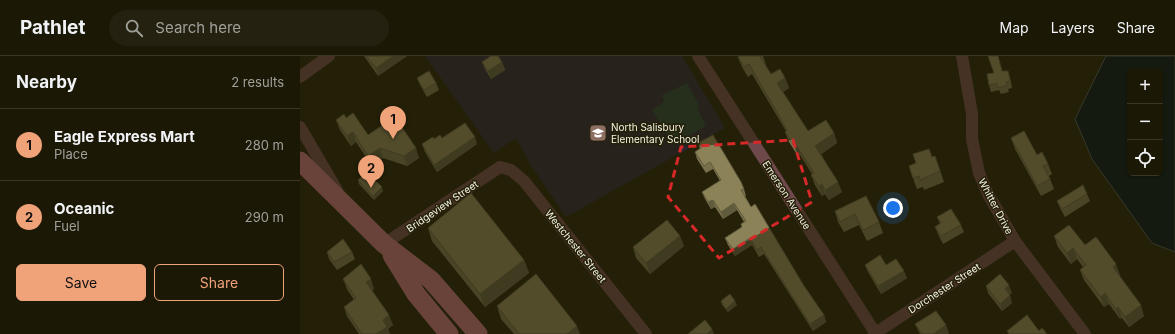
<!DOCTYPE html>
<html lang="en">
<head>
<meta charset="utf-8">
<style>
	body { margin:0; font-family:Inter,sans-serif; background:#252110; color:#f1f3f6 }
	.controls { position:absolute; right:12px; top:12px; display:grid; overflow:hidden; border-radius:6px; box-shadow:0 1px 3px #0004 }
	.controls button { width:36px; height:36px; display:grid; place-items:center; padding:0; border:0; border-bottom:1px solid #3a3728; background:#1c1806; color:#f1f3f6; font:20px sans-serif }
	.you { position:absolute; left:593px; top:152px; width:14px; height:14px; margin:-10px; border:3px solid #fff; border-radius:50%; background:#1a73e8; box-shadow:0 0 0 6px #1a73e833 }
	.badge { display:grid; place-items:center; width:26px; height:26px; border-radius:50%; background:#f0a279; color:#111; font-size:13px; font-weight:700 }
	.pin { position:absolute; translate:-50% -33px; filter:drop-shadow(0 1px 2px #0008) }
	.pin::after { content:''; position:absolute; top:21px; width:14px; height:12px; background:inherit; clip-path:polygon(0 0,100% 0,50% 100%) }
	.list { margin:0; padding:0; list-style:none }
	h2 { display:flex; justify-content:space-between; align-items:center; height:52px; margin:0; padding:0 16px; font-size:17px }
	h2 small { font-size:13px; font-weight:400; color:#a0a09b }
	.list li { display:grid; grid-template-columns:26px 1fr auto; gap:12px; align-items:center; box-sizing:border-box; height:72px; padding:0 16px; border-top:1px solid #3a3728 }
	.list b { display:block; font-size:15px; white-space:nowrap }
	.list p { margin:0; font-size:13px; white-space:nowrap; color:#a0a09b }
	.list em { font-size:13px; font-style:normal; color:#a0a09b }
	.actions { display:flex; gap:8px; padding:12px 16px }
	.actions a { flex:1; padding:9px 0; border:1px solid #f0a279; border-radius:6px; text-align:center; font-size:14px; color:#f0a279 }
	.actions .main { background:#f0a279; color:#111 }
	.icon { flex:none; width:22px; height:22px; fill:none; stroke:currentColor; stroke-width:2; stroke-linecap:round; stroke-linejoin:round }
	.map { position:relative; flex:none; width:875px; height:278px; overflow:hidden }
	header { display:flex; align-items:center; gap:24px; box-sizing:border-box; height:56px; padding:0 20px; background:#1c1806; border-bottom:1px solid #3a3728 }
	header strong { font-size:19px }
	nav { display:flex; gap:22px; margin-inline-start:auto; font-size:14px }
	.search { width:280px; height:36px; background:#252110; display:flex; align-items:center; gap:10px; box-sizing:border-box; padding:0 14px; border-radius:22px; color:#a0a09b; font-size:15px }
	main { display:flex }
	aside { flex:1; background:#1c1806 }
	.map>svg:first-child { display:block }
	.education { fill:#2a2434 }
	.green { fill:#274234 }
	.water { fill:#001219; stroke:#4a5556; fill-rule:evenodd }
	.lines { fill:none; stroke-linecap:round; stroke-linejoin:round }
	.minor { stroke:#6f484b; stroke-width:12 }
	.primary { stroke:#bd6d75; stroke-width:19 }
	.wall { fill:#78704c }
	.shaded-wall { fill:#615b3e }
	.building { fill:#8b8258; stroke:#615b3e }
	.marked { fill:none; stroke:#d62828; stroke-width:3; stroke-dasharray:8 5; stroke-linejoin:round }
	.labels { text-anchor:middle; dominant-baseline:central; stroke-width:3; stroke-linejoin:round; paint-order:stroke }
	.poi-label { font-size:10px; fill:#f5f2e3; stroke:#252008; text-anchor:start }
	.street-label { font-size:10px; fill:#f5f2e3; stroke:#252008 }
</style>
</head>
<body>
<header>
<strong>Pathlet</strong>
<div class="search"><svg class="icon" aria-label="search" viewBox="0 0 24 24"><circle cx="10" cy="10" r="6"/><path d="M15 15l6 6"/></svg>Search here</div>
<nav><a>Map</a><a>Layers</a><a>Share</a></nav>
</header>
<main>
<aside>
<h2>Nearby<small>2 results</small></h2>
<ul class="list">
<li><span class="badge">1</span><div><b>Eagle Express Mart</b><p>Place</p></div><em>280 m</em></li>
<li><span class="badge">2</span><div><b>Oceanic</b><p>Fuel</p></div><em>290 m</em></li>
</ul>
<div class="actions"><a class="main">Save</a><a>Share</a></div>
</aside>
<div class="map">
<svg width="875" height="278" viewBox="0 0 875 278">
	<rect width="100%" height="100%" fill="#252008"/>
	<polygon class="education" points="125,0 382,0 425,72 266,161 230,108 216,82 194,97"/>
	<polygon class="green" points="387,27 399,49 398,54 406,70 373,88 352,54 364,46 362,39"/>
	<path class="water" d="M806,0h69v196l-23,-9 -60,-84 -17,-40zM830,15h30v102h-30z"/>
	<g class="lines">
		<g class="minor">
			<polyline points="398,0 576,278"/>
			<polyline points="662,0 672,58 672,83 679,117 688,138 715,185 785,278"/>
			<polyline points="0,21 29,0"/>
			<polyline points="0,71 37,134"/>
			<polyline points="84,188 200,111 211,114 224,125 346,278"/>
			<polyline points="574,278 715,185"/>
		</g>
		<g class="primary">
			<polyline points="0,105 84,188 131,224 178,278"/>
			<polyline points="92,199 116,238 149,278"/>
		</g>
	</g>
	<g class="wall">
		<polygon points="64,0 107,0 78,20"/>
		<polygon points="440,0 463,0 466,9 465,9 471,18 485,22 489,32 483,36 508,75 534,77 537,87 521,98 542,136 529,144 525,138 522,140 515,129 511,119 512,118 500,99 498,100 489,86 485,76 486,75 452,18 448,21 442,11 438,1"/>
		<polygon points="182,6 202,6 205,14 191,23 185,13"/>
		<polygon points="703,15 708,15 710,21 712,32 708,33 709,36 701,38 699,34 691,36 689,29"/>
		<polygon points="117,22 136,27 139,34 127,41 120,29"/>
		<polygon points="82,57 98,60 99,64 97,65 119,102 107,110 83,102 72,110 56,86 51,90 40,74 36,64 46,62 68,79 87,66 83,61"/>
		<polygon points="142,82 177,88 137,116 125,96 122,88 134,83"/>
		<polygon points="711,82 737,99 748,108 752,118 749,120 754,133 741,140 715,93"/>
		<polygon points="398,87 444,133 446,140 445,140 451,151 504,230 524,259 526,266 513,275 464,198 459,201 452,189 435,200 428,189 425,182 442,171 441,168 444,166 437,154 423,163 415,151 411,153 405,143 402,136 420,125 413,113 406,117 397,103 395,96 400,93"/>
		<polygon points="635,100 644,126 624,134 623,131 617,133 613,122 632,101"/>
		<polygon points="58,124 83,135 74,144 59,128"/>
		<polygon points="787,138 790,145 765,161 760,152 757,145"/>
		<polygon points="566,140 579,166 583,177 567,185 559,169 544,176 538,166 535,155"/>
		<polygon points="637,161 661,169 664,176 643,188 638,178 635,171 640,168"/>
		<polygon points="128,172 224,204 229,217 185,251 132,185"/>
		<polygon points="754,180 785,189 820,219 819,219 844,260 829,271 822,262 820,263 809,248 804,251 784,224 780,214 783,211 777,203 771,208 758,191"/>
		<polygon points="384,190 350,218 336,202 333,191"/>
		<polygon points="27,196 52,196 55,203 37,214 29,203"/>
		<polygon points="565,209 607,222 581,238 568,216"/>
		<polygon points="43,223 74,233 72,234 93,269 88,273 90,278 59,278 47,260 44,251 54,244 47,233"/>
		<polygon points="686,230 712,237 709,239 712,247 702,255 688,237"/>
		<polygon points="421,245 437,249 428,256 422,249"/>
		<polygon points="197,250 280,278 214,278 201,263"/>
		<polygon points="615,268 649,277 647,278 620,278"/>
	</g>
	<g class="shaded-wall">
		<polygon points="93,0 107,0 78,20 76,12"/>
		<polygon points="202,6 205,14 191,23 188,15"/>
		<polygon points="708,15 710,21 712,32 710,25"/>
		<polygon points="485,22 489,32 481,37 477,27"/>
		<polygon points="98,60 99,64 90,70 88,66"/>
		<polygon points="53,76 56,86 51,90 47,80"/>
		<polygon points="534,77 537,87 519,100 515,90"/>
		<polygon points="175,81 177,88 137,116 134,109"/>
		<polygon points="496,89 500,99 498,100 494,90"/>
		<polygon points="80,92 83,102 72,110 68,100"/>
		<polygon points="116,92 119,102 107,110 104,100"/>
		<polygon points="635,100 639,111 644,126 640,115"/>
		<polygon points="538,126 542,136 529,144 525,134"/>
		<polygon points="522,128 525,138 522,140 519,130"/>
		<polygon points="82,131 83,135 74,144 73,140"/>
		<polygon points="413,144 415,151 411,153 408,146"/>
		<polygon points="434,147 437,154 423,163 421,156"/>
		<polygon points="380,180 384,190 350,218 346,207"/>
		<polygon points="450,182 452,189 435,200 433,193"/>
		<polygon points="773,192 777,203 771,208 767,197"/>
		<polygon points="224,204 229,217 185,251 180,238"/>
		<polygon points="816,208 820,219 817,221 813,211"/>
		<polygon points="604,215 607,222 581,238 578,230"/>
		<polygon points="71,223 74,233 70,235 66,226"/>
		<polygon points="709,229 712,237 707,241 705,233"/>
		<polygon points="805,237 809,248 804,251 801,241"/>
		<polygon points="710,239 712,247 702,255 700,248"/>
		<polygon points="435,245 437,249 428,256 426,253"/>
		<polygon points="841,249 844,260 829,271 825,261"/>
		<polygon points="818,251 822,262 820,263 816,253"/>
		<polygon points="89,259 93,269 88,273 90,278 76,278 83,264"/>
		<polygon points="524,259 526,266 513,275 510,268"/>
		<polygon points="646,269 649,277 647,278 633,278"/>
		<polygon points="277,270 280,278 267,278"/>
		<polygon points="412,273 414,278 407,278"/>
	</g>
	<g class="building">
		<polygon points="66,0 93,0 76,12"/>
		<polygon points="191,0 198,0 202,6 188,15 182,6"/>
		<polygon points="440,0 461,0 460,1 471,18 480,13 485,22 477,27 508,75 526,64 534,77 515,90 538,126 525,134 522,128 519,130 511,119 514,117 496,89 494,90 485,76 487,75 482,65 449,8 444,11 438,1"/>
		<polygon points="688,0 698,0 702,15 708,15 710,25 706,26 707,29 698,32 697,27 689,29 687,18 694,17"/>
		<polygon points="129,15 136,27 124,34 117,22"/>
		<polygon points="91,50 98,60 88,66 82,57"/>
		<polygon points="53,57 68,79 95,61 116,92 104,100 80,92 68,100 53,76 47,80 36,64 44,58 46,62"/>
		<polygon points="165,67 175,81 134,109 122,88 133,81 134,83 140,79 142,82"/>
		<polygon points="724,75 737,99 742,96 748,108 743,110 750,123 737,130 711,82"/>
		<polygon points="413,79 441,126 444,133 441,134 451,151 455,148 504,230 524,259 510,268 461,191 457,194 450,182 433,193 425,182 442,171 441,168 446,165 434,147 421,156 413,144 408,146 402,136 421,124 410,106 404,110 395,96 401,92 398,87"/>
		<polygon points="629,93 632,101 635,100 640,115 620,124 619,120 613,122 609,110 616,107 613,98"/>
		<polygon points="67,116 82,131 73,140 58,124"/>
		<polygon points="783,129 787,138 762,153 757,145"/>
		<polygon points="171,137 224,204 180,238 128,172"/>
		<polygon points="566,140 579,166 563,174 555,158 540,166 535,155"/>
		<polygon points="651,153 661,169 641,180 635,171 641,167 637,161"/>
		<polygon points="367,164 380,180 346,207 333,191"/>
		<polygon points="769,169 785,189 796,181 816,208 813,211 841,249 825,261 818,251 816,253 805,237 801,241 780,214 786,209 773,192 767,197 754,180"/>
		<polygon points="43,183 52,196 34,206 27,196"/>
		<polygon points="580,199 586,209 596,203 604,215 578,230 565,209"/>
		<polygon points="61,208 71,223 66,226 89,259 83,264 87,271 76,278 62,278 44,251 56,242 43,223"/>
		<polygon points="236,218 277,270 267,278 219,278 197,250"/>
		<polygon points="700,218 709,229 705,233 710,239 700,248 686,230"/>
		<polygon points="430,238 435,245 426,253 421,245"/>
		<polygon points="636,255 646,269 633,278 622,278 615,268"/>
		<polygon points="727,259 739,275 742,272 747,278 709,278 707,275"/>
		<polygon points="405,264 412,273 407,278 388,278"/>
	</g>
	<path d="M0 0H875V278H0ZM493,84l19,62 -93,56 -51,-61 13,-50z" fill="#252008" fill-opacity=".55" fill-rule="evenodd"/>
	<path class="marked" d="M493,84l19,62 -93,56 -51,-61 13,-50z"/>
	<defs>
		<g id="school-square" transform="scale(0.9)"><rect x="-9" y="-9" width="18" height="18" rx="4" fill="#8d6e63" stroke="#252008"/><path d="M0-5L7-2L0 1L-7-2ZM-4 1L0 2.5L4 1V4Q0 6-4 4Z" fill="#fff"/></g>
	</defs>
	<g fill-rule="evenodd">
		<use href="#school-square" x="298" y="77"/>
	</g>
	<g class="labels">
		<g class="poi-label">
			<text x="311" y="71">North Salisbury<tspan x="311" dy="12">Elementary School</tspan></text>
		</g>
		<g class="street-label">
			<text transform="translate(487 139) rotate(57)">Emerson Avenue</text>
			<text transform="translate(142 150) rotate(-34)">Bridgeview Street</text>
			<text transform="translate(696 150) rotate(62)">Whitter Drive</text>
			<text transform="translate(276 190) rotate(51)">Westchester Street</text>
			<text transform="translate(644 232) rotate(-33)">Dorchester Street</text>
		</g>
	</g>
</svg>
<div class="controls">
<button>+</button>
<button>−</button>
<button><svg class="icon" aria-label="locate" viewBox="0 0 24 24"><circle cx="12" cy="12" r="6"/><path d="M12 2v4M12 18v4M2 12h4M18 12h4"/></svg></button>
</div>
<div class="you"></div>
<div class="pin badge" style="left:93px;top:83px">1</div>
<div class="pin badge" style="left:71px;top:132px">2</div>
</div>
</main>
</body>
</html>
